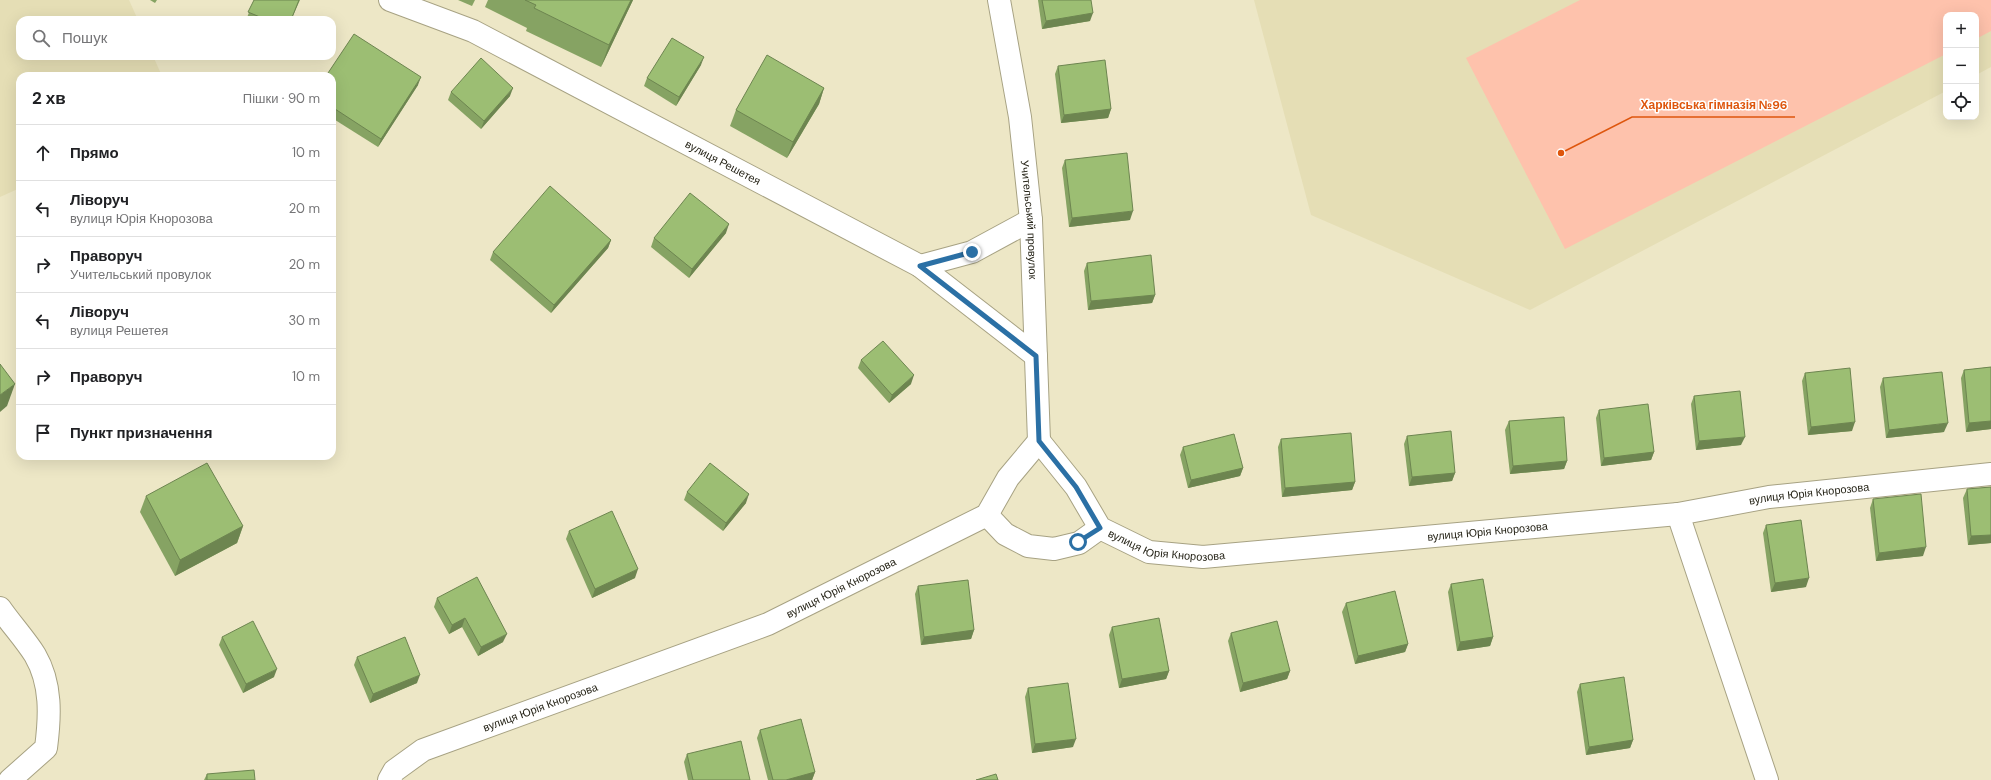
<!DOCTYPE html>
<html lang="uk">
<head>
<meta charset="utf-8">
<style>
	body { margin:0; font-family:"DM Sans",sans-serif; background:#f2f2f2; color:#202124 }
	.controls { position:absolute; right:12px; top:12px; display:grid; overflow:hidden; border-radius:8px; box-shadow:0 4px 16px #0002 }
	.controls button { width:36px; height:36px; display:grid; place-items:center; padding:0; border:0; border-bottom:1px solid #e0e0e0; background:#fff; color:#202124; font:20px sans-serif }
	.stop { position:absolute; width:12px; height:12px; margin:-9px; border:3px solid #2b70a5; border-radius:50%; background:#fff }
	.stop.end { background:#2b70a5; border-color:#fff; box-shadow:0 1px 4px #0008 }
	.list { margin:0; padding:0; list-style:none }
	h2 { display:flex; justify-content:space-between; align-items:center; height:52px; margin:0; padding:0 16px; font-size:17px }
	h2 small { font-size:13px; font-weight:400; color:#757577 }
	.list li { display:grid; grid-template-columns:26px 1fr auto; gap:12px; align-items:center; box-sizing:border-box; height:56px; padding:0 16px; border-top:1px solid #e0e0e0 }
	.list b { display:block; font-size:15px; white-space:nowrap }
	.list p { margin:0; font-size:13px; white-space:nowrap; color:#757577 }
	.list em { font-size:13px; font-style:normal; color:#757577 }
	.icon { flex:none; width:22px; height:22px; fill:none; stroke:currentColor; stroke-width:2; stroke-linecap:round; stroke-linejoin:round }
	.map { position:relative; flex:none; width:1991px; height:780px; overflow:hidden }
	.search { position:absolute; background:#fff; box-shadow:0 4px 16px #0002; left:16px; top:16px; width:320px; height:44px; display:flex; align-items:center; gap:10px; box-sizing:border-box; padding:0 14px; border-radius:12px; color:#757577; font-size:15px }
	.panel { position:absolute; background:#fff; box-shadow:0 4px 16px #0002; left:16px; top:72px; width:320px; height:388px; border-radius:12px }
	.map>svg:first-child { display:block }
	.built { fill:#e5deb5 }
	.green { fill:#fec2ac }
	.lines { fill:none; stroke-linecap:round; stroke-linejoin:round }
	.minor-casing { stroke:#a7a283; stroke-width:24 }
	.minor { stroke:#fff; stroke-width:22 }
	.wall { fill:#86a363 }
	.shaded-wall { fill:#6d8550 }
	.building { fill:#9cbe73; stroke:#6d8550 }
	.route { stroke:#2b70a5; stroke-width:5 }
	.labels { text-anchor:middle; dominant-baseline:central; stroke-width:3; stroke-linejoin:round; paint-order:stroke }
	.street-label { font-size:11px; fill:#272519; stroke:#fff }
	.leader { fill:none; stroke:#de560d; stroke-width:1.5 }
	.callout-dot { fill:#de560d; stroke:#fff; stroke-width:1.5 }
	.callout-label { font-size:12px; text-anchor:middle; font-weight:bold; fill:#de560d; stroke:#fff; stroke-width:3; stroke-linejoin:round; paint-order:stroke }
</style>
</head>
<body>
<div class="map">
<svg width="1991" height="780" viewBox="0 0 1991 780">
	<rect width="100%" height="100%" fill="#ede7c6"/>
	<g class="built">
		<polygon points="0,0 129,0 138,20 20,20 20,56 153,56 162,76 20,76 20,188 0,197"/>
		<polygon points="1254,0 1991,0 1991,67 1976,75 1976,15 1946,15 1946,91 1530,310 1311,215"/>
	</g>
	<polygon class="green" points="1580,0 1991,0 1991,31 1976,39 1976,15 1946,15 1946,54 1565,249 1466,58"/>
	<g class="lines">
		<g class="minor-casing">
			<g id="minor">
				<path id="s1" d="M390,0l83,31 447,235 116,90"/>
				<path id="s2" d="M999,0l21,117 11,103 8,221"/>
				<polyline points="920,266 972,252 1031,220"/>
				<path id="s3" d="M1039,441l37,46 24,41 49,24 54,5 475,-43 91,-17 222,-23"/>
				<polyline points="1678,514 1767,780"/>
				<polyline points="987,515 1005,534 1028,546 1054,549 1079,543 1100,528"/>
				<path d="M0,608c11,16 25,31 35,47 17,29 15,62 11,93l-36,32"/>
				<path id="s4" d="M389,780l5,-9 29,-21 345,-126 219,-109 21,-37 31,-37"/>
			</g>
		</g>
		<use href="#minor" class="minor"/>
	</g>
	<g class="wall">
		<polygon points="150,0 157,0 155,3"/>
		<polygon points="254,0 300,0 291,20 246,20"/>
		<polygon points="458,0 475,0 472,6"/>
		<polygon points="488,0 633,0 601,67 526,31 527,28 485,7"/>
		<polygon points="1038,0 1091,0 1090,21 1042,29"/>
		<polygon points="701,65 676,106 644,86 647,78"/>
		<polygon points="1058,66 1111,109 1108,118 1061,123 1055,74"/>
		<polygon points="332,76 418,85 378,147 332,118"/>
		<polygon points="824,88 819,104 787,158 730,126 736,110"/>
		<polygon points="451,92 510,96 481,129 448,100"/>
		<polygon points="1065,160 1130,220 1069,227 1062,168"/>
		<polygon points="726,233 689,278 651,247 654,238"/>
		<polygon points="611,240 608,248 551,313 490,260 493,252"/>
		<polygon points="1087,263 1155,295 1152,303 1088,310 1084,271"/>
		<polygon points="861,360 911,384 889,403 858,368"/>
		<polygon points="1991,367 1991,429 1966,432 1961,378 1964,370"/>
		<polygon points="1805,373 1852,431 1808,435 1802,381"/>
		<polygon points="1883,378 1944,432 1886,438 1880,387"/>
		<polygon points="1694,396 1741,445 1696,450 1691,404"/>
		<polygon points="1599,410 1654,452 1651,460 1601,466 1596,418"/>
		<polygon points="1509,421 1567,461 1564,469 1510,474 1505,430"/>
		<polygon points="1407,436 1455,473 1452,481 1409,486 1404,444"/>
		<polygon points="1281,439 1355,482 1352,490 1282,497 1278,447"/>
		<polygon points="1183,447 1243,468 1240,476 1188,488 1180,455"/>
		<polygon points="1991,487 1991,543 1968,545 1963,498 1967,489"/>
		<polygon points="687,492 746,503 723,531 684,500"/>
		<polygon points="146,496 243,526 237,543 175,576 140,512"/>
		<polygon points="1873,499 1923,556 1876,561 1870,508"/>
		<polygon points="1766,525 1806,587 1771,592 1763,533"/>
		<polygon points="569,531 635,578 592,598 566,539"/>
		<polygon points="1451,584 1493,637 1490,646 1457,651 1448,592"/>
		<polygon points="918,586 974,630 971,639 921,645 915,594"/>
		<polygon points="437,598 503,642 478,656 462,627 449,634 434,607"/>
		<polygon points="1346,603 1408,644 1405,652 1355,664 1342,612"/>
		<polygon points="1112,627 1169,671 1166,679 1119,688 1109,635"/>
		<polygon points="1231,633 1290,671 1287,679 1240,692 1228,641"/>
		<polygon points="222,637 274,677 243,693 219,645"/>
		<polygon points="357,657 417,683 370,703 354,665"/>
		<polygon points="1580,684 1633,740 1630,748 1586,755 1577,692"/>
		<polygon points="1028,688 1073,747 1032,753 1025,697"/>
		<polygon points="760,730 815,772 812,780 768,780 757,738"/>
		<polygon points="687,754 750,780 688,780 684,762"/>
		<polygon points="207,774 255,780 204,780"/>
	</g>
	<g class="shaded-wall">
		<polygon points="631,0 633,0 601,67 609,45"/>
		<polygon points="1093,13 1090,21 1042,29 1046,21"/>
		<polygon points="704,57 701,65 676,106 679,97"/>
		<polygon points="421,77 418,85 378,147 381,139"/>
		<polygon points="513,88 510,96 481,129 484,121"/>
		<polygon points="824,88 819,104 787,158 793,142"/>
		<polygon points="1111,109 1108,118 1061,123 1064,115"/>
		<polygon points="1133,211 1130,220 1069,227 1072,218"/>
		<polygon points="729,224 726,233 689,278 692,269"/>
		<polygon points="611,240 608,248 551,313 554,305"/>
		<polygon points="1155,295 1152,303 1088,310 1091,301"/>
		<polygon points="914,375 911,384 889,403 892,395"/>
		<polygon points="15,384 7,406 0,412 0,395"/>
		<polygon points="1991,421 1991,429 1966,432 1969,423"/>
		<polygon points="1855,422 1852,431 1808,435 1811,427"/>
		<polygon points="1948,423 1944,432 1886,438 1889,430"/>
		<polygon points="1745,437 1741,445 1696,450 1699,441"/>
		<polygon points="1654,452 1651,460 1601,466 1604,458"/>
		<polygon points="1567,461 1564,469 1510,474 1513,466"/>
		<polygon points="1243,468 1240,476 1188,488 1191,480"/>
		<polygon points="1455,473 1452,481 1409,486 1412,477"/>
		<polygon points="1355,482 1352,490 1282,497 1285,488"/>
		<polygon points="749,494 746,503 723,531 726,523"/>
		<polygon points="243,526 237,543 175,576 180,560"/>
		<polygon points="1991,535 1991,543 1968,545 1971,536"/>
		<polygon points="1926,547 1923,556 1876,561 1879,553"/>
		<polygon points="638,569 635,578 592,598 595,589"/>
		<polygon points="1809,578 1806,587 1771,592 1775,583"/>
		<polygon points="465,618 462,627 449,634 452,625"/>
		<polygon points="974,630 971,639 921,645 924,637"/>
		<polygon points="507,634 503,642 478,656 481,647"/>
		<polygon points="1493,637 1490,646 1457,651 1460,642"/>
		<polygon points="1408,644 1405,652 1355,664 1358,656"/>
		<polygon points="277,669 274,677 243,693 246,684"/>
		<polygon points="1169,671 1166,679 1119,688 1122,679"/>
		<polygon points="1290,671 1287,679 1240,692 1243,683"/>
		<polygon points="420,675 417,683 370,703 373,694"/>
		<polygon points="1076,739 1073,747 1032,753 1035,744"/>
		<polygon points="1633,740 1630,748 1586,755 1589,747"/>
		<polygon points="815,772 812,780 786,780"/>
	</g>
	<g class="building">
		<polygon points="254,0 299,0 291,20 267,20 248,12"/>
		<polygon points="525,0 631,0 609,45 534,8 536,5"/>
		<polygon points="1042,0 1091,0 1093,13 1046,21"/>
		<polygon points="354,34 421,77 381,139 332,107 332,76 326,76"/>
		<polygon points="672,38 704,57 679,97 647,78"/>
		<polygon points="767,55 824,88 793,142 736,110"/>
		<polygon points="481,58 513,88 484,121 451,92"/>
		<polygon points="1105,60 1111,109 1064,115 1058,66"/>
		<polygon points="1127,153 1133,211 1072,218 1065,160"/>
		<polygon points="550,186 611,240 554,305 493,252"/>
		<polygon points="690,193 729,224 692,269 654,238"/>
		<polygon points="1151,255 1155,295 1091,301 1087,263"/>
		<polygon points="883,341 914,375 892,395 861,360"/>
		<polygon points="0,364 15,384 0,395"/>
		<polygon points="1991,367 1991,421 1969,423 1964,370"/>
		<polygon points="1850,368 1855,422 1811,427 1805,373"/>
		<polygon points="1942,372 1948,423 1889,430 1883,378"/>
		<polygon points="1740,391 1745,437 1699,441 1694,396"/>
		<polygon points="1648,404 1654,452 1604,458 1599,410"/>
		<polygon points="1564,417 1567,461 1513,466 1509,421"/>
		<polygon points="1451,431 1455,473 1412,477 1407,436"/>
		<polygon points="1351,433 1355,482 1285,488 1281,439"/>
		<polygon points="1234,434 1243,468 1191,480 1183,447"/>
		<polygon points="207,463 243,526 180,560 146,496"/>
		<polygon points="710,463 749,494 726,523 687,492"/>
		<polygon points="1991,487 1991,535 1971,536 1967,489"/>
		<polygon points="1921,494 1926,547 1879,553 1873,499"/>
		<polygon points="612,511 638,569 595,589 569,531"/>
		<polygon points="1801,520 1809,578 1775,583 1766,525"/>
		<polygon points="477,577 507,634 481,647 465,618 452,625 437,598"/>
		<polygon points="1483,579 1493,637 1460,642 1451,584"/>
		<polygon points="968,580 974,630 924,637 918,586"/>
		<polygon points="1395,591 1408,644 1358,656 1346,603"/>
		<polygon points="1159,618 1169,671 1122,679 1112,627"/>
		<polygon points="253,621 277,669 246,684 222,637"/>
		<polygon points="1277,621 1290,671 1243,683 1231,633"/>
		<polygon points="405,637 420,675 373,694 357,657"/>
		<polygon points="1624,677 1633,740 1589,747 1580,684"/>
		<polygon points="1068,683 1076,739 1035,744 1028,688"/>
		<polygon points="801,719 815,772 786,780 773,780 760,730"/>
		<polygon points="741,741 750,780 693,780 687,754"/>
		<polygon points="254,770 255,780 207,780 207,774"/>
		<polygon points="996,774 998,780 976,780"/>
	</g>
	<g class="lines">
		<polyline class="route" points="972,252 920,266 1036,356 1039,441 1076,487 1100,528 1078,542"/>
	</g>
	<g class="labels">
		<g class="street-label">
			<text stroke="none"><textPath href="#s1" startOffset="371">вулиця Решетея</textPath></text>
			<text stroke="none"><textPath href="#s2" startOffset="222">Учительський провулок</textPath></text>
			<text stroke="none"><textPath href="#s3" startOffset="825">вулиця Юрія Кнорозова</textPath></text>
			<text stroke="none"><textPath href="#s3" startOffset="501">вулиця Юрія Кнорозова</textPath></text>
			<text stroke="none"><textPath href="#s3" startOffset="177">вулиця Юрія Кнорозова</textPath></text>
			<text stroke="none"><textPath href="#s4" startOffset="495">вулиця Юрія Кнорозова</textPath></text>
			<text stroke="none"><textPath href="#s4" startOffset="171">вулиця Юрія Кнорозова</textPath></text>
		</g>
	</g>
	<path class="leader" d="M1561 153L1632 117H1795"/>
	<circle class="callout-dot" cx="1561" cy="153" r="4"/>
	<g class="callout-label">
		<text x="1714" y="109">Харківська гімназія №96</text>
	</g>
</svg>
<div class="controls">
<button>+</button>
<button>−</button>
<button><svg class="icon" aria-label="locate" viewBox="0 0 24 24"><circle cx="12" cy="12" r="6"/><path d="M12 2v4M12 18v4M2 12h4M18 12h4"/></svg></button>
</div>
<div class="stop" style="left:1078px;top:542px"></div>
<div class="stop end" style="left:972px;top:252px"></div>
<div class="search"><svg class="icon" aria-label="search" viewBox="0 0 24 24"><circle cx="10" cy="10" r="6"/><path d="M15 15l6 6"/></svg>Пошук</div>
<section class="panel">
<h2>2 хв<small>Пішки · 90 m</small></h2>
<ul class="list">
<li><svg class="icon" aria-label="ahead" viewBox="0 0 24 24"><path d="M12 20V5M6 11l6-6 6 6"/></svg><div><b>Прямо</b></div><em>10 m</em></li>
<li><svg class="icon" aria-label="left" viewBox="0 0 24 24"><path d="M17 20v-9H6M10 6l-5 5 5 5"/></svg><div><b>Ліворуч</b><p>вулиця Юрія Кнорозова</p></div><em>20 m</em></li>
<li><svg class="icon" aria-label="right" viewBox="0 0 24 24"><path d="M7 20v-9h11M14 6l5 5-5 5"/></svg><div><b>Праворуч</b><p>Учительський провулок</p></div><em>20 m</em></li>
<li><svg class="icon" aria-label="left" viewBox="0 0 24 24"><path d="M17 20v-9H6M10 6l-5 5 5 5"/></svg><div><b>Ліворуч</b><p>вулиця Решетея</p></div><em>30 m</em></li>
<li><svg class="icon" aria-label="right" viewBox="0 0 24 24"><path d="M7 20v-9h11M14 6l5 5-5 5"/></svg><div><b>Праворуч</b></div><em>10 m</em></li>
<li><svg class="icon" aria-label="arrive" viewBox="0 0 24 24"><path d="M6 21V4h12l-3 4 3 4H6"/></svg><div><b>Пункт призначення</b></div></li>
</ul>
</section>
</div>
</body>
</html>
